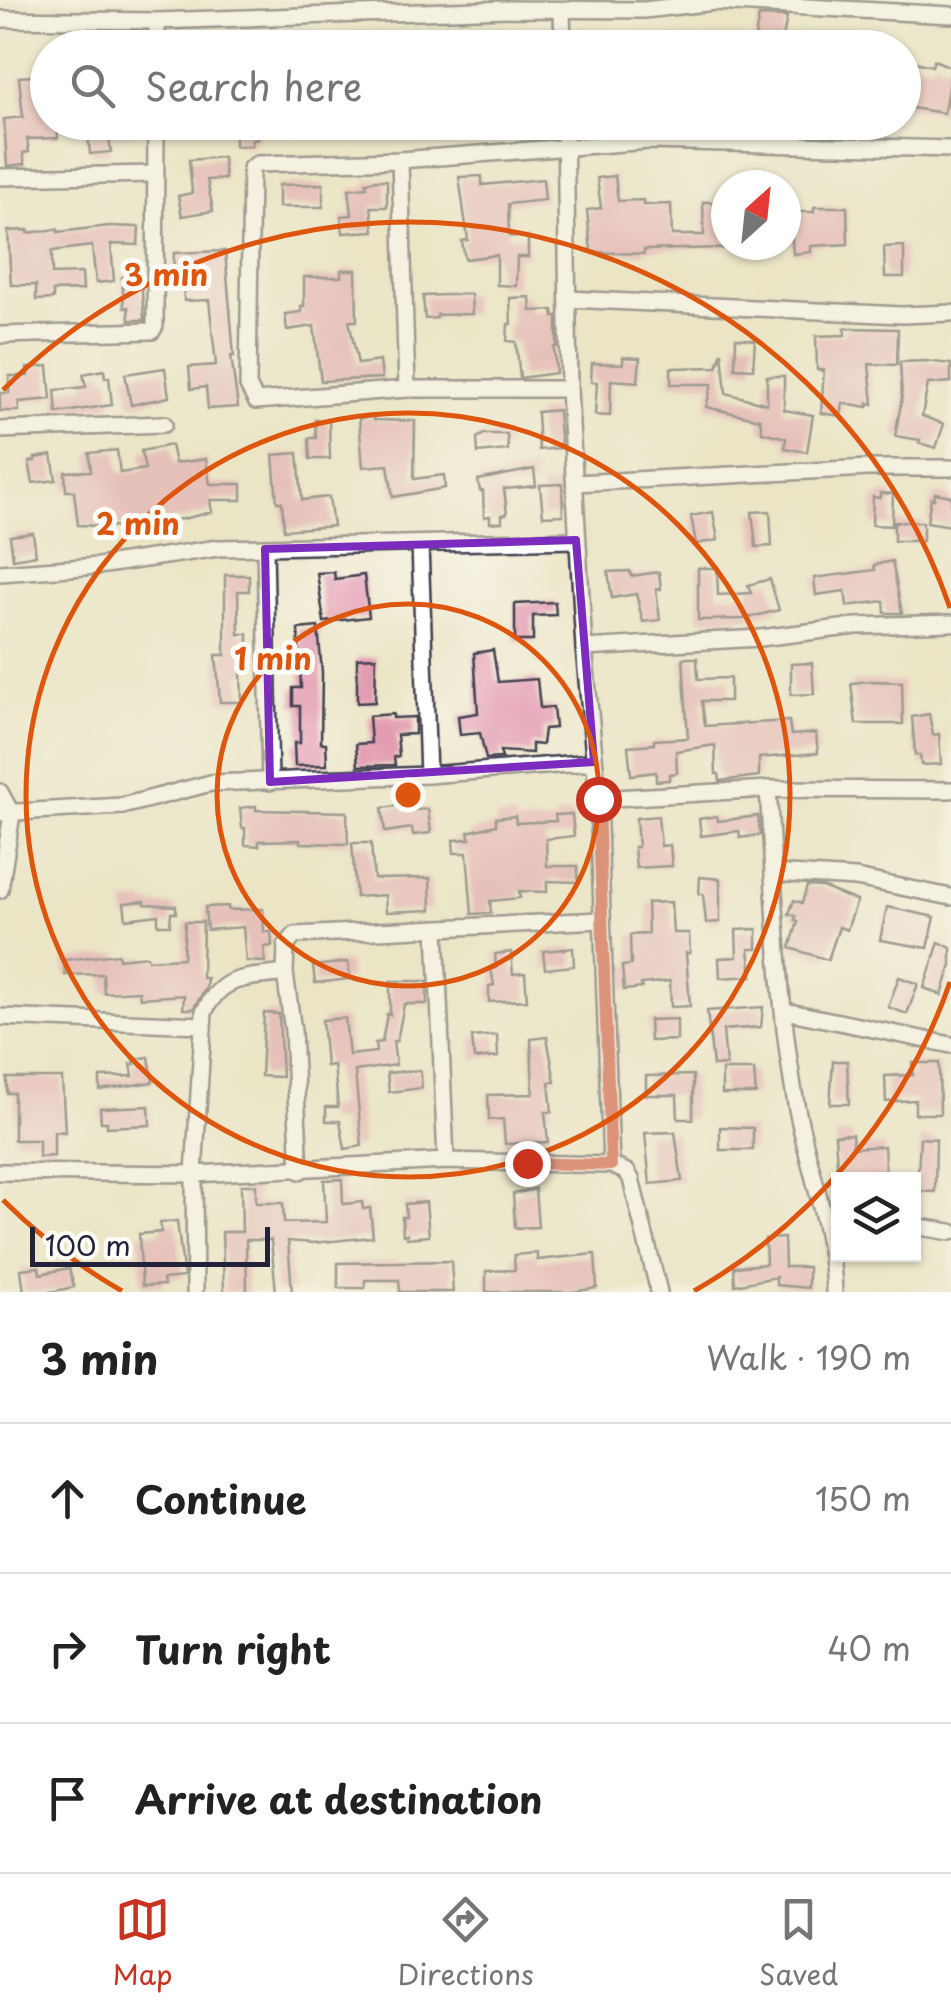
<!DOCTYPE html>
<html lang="en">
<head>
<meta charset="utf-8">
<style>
	body { margin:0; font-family:"Playpen Sans",sans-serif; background:#f2f2f2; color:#222 }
	.controls { position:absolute; right:30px; bottom:30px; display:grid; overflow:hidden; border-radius:0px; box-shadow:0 2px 8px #0004 }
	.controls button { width:90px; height:90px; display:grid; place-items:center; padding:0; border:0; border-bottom:2px solid #e0e0e0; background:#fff; color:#222; font:50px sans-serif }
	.compass { position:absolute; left:711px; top:170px; width:90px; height:90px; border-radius:50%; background:#fff; box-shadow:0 2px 8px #0004; rotate:27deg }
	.scale { position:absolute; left:30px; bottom:25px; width:240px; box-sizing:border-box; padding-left:10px; border:5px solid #22223b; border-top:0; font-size:28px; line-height:35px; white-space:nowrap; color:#22223b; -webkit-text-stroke:8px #fdfcf7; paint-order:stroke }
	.stop { position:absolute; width:30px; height:30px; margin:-22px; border:8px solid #c8321e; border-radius:50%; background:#fff }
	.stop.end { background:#c8321e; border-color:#fff; box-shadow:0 2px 10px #0008 }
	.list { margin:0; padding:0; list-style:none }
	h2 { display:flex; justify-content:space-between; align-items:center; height:130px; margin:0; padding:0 40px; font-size:42px }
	h2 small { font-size:32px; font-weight:400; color:#767676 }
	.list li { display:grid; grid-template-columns:65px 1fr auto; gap:30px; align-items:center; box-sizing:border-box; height:150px; padding:0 40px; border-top:2px solid #e0e0e0 }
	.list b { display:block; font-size:38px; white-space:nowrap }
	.list em { font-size:32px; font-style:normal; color:#767676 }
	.icon { flex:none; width:55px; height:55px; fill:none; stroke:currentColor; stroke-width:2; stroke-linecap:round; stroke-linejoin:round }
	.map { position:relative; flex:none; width:951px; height:1292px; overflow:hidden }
	.search { position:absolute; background:#fff; box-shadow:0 2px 8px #0004; left:30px; right:30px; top:30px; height:110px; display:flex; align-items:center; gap:25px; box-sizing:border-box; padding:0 35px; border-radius:55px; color:#767676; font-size:38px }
	.sheet { height:580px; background:#fff }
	nav { display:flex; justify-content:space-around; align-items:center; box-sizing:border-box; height:140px; border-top:2px solid #e0e0e0; background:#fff; font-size:28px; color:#767676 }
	nav a { display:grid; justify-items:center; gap:5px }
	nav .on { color:#c8321e }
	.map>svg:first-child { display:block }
	.building { fill:#e194ac }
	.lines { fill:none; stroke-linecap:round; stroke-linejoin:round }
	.minor-casing { stroke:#403f50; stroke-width:20 }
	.minor { stroke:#fff; stroke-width:15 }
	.route { stroke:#c8321e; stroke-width:12 }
	.marked { fill:none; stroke:#7b2cbf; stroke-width:8; stroke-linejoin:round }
	.ring { fill:none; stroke:#de560e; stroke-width:5 }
	.centre { fill:#de560e; stroke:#fdfcf7; stroke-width:5 }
	.ring-label { font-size:30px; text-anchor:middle; font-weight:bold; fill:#de560e; stroke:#fdfcf7; stroke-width:10; stroke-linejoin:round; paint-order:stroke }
</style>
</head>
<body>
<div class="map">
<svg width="951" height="1292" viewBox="0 0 951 1292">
	<rect width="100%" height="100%" fill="#fdfcf7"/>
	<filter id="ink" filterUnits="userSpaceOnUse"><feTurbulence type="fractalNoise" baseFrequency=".01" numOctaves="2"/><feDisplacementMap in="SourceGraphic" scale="20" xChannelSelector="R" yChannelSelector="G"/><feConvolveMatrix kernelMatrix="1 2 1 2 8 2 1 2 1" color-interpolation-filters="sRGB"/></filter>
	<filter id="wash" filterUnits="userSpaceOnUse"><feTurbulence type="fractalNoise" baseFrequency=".0048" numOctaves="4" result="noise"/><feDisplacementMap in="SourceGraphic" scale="40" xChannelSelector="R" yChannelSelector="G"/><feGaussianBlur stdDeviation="2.25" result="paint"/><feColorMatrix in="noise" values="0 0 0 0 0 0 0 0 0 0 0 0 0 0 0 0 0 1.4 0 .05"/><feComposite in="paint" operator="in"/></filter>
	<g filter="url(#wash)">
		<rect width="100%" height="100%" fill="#ebe5c6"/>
		<g id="blocks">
			<g class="building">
				<polygon points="759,16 787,17 781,48 753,48"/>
				<polygon points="934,60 951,67 944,113 904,107 904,62 910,64 911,61 932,66"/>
				<polygon points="48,75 48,122 57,122 58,138 27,139 29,152 23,153 25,164 7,166 4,119 23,117 19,77"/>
				<polygon points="87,122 145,122 145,133 109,137 111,152 90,154"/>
				<polygon points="235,122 258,122 258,139 252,140 252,146 235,146"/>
				<polygon points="223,157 225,179 207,180 213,211 182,216 178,196 192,193 189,160"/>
				<polygon points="482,176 482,185 543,179 545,200 508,204 509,236 528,237 528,257 517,257 516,286 497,285 497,255 465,259 462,241 468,240 459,177"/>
				<polygon points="615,176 618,201 643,200 643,205 671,204 672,235 704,235 703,202 718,202 719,228 725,228 724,248 644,250 644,254 591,252 587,210 601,208 597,178"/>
				<polygon points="377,180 387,180 387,207 371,207 374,231 343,233 341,216 352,215 349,189 367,187 366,182"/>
				<polygon points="323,184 323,207 279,207 279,185"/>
				<polygon points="814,207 847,207 848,244 811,246 811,252 793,254 790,212 814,212"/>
				<polygon points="109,226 139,227 138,245 111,244 114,281 96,283 92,246 52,251 52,274 82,273 83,290 53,291 53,299 36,300 36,285 11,285 8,231 28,230 28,233 58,229 58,232"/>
				<polygon points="904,246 904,277 885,277 884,247"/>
				<polygon points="225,251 234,356 231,356 238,407 208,409 206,387 191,389 189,367 216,365 209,300 184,301 183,273 173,273 174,253"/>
				<polygon points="341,270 356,270 357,321 349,321 358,364 380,361 382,378 321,381 314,326 287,330 285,314 301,312 301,306 304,306 304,277 341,277"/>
				<polygon points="122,277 141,277 144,320 129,320 128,307 124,308"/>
				<polygon points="471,294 472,314 437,315 437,318 425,319 423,296"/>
				<polygon points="530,297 531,311 553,310 554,317 557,316 557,347 554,347 556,373 520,378 516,342 507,341 508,324 511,324 510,298"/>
				<polygon points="845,328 898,329 897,365 869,364 873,404 868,403 868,407 843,403 841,416 821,413 824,370 817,370 816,336 845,335"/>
				<polygon points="736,338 755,340 753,369 735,368"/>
				<polygon points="722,352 726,393 767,404 767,376 784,376 784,410 813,415 807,452 785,448 786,438 762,432 760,419 706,407 712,384 671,384 671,368 717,367"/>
				<polygon points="623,357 640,358 638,382 611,380 610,416 595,415 597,382 591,382 592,363 623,364"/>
				<polygon points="926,361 951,364 951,382 928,384 922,416 944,424 936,448 919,443 920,440 895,436 902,398 900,362"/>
				<polygon points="48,366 51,399 19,402 19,411 0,411 0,393 9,393 9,376 28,376 27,368"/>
				<polygon points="165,368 169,397 131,405 125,374"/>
				<polygon points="104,370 105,378 109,377 112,405 57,413 55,390 86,387 83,374"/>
				<polygon points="558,410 561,448 539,450 537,412"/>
				<polygon points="373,417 374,420 415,421 414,479 444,475 445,488 393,497 388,465 363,467 359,418"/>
				<polygon points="315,420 329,420 330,459 310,459 309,438 316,438"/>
				<polygon points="484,434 507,434 508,450 478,453 477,438"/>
				<polygon points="171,445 175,463 206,459 210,484 242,484 242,500 210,500 212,512 183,519 149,522 151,533 133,536 132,527 78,525 74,491 66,491 65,472 91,471 89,453 117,450 120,473 145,469 141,451"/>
				<polygon points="298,453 302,500 329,497 333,526 284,530 282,502 277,502 273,455"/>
				<polygon points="52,455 56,480 33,483 29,462 35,461 35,458"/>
				<polygon points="534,469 536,486 504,489 507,514 502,515 502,522 490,523 490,516 484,517 483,491 480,491 478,480"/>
				<polygon points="562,484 563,515 543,516 540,485"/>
				<polygon points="880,493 893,494 892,526 872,525 873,497 880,498"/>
				<polygon points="935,493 951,496 951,526 927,522 931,498 934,499"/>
				<polygon points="770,511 772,546 756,547 752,512"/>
				<polygon points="713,512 718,540 696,544 691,516"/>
				<rect x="894" y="522" width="29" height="19"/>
				<polygon points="33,533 36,555 13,559 10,536"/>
				<polygon points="892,561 902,613 885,613 884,601 847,606 845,591 816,595 814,578 875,570 874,565"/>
				<polygon points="698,568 717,568 718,595 751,593 748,585 770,579 779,610 743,619 698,620"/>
				<polygon points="630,571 631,576 659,572 661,589 656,589 660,620 643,622 636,594 612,598 608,572"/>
				<polygon points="334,572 335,579 364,575 369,617 324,622 317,573"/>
				<polygon points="225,575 249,575 249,591 238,591 239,634 248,634 248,650 245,650 247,673 241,673 242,702 220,702 216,655 225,655"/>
				<polygon points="555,602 556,615 533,616 533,641 515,641 515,604"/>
				<polygon points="318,627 322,673 321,743 326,743 327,765 295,766 294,743 300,743 300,706 293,706 293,688 301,688 298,629"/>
				<polygon points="493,650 498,682 537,679 540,708 553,707 555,728 544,729 542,745 532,744 532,753 500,751 502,758 486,759 480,733 460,735 458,716 478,713 474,653"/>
				<polygon points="376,657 375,702 357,703 357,658"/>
				<polygon points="683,658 697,658 698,679 730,678 730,701 702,701 705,726 789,721 791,735 816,733 818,753 759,758 759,776 720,781 719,774 716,774 715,745 676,751 677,773 669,774 669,780 656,781 656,772 631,775 628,746 654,744 654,740 688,738"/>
				<polygon points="812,663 814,694 791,695 791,664"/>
				<polygon points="870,681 902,682 903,724 856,724 851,683"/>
				<polygon points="393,714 393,718 415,717 415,734 397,735 399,756 394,757 395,765 358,766 356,744 371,743 369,716"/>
				<polygon points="929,714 933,735 939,734 941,764 921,765 920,755 915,755 912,717"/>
				<polygon points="403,805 404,811 428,809 431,833 413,835 412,828 385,832 382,808"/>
				<polygon points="256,806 256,810 347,812 348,844 300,843 300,840 259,841 259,846 245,845 245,828 242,828 240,808"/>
				<polygon points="572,814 574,836 546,839 547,866 578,866 578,882 547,881 547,892 519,891 520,898 490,901 491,913 472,914 467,853 454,853 453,840 470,839 468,832 496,825 496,818 515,816 516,823 556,821 555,815"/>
				<polygon points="658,816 661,846 670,845 672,866 636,868 634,847 638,847 636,818"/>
				<polygon points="717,816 718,821 758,816 760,835 740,838 739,831 701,836 699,819"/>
				<polygon points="352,843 371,843 374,879 430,878 431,910 386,912 385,895 356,897"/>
				<polygon points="700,877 720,879 720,922 706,923 703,894 699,894"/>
				<polygon points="807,886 822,887 857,901 847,930 839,927 828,960 790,948 798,921 795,920 796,916 789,914 794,900 802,903"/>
				<polygon points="145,901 145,904 176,906 176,913 171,913 170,925 158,925 158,915 126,919 124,903"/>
				<polygon points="671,902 673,933 689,933 690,953 686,953 690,1006 671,1007 670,981 641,984 642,988 624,990 622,966 631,965 630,935 648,934 647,903"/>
				<polygon points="228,906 228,910 263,909 264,932 271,932 272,946 264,947 265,962 246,961 243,927 207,930 205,907"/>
				<polygon points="887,907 935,917 928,948 880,940"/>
				<polygon points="185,922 203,922 202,978 207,978 206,988 193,1009 183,1009 184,995 140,998 139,991 104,993 103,974 65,975 64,960 118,954 119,959 147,956 148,960 183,958"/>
				<polygon points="757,929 757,949 749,949 752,976 720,978 719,958 737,957 736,930"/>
				<polygon points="939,942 951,948 951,965 942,995 924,988"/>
				<polygon points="573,948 574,966 545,969 543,951"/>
				<polygon points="511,952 513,974 525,973 527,1000 489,1002 489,986 494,985 491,968 496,968 495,954"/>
				<polygon points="348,962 350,979 315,983 313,966"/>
				<polygon points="899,977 918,984 907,1014 888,1007"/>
				<polygon points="390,981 427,981 427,1004 404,1004 397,1041 393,1041 396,1065 355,1071 362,1146 345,1149 340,1121 326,1121 326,1107 338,1107 334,1065 326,1066 322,1020 345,1018 349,1055 376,1052 375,1043 382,1042 387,1014 390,1015"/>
				<polygon points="763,1007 761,1027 723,1030 726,1065 713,1066 707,1011"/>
				<polygon points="264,1013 279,1014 282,1077 261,1076"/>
				<polygon points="677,1019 677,1040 650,1041 649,1020"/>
				<polygon points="497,1035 498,1057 474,1059 472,1037"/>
				<polygon points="547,1037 555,1082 549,1082 552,1112 545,1112 548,1142 505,1144 503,1119 489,1120 488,1095 533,1094 531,1039"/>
				<polygon points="149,1057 153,1082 100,1090 100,1077 133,1076 131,1064 135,1064 134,1059"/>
				<polygon points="833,1061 847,1061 849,1104 830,1104"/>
				<polygon points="912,1063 939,1063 940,1114 915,1114 915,1100 886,1102 885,1076 913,1075"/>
				<polygon points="420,1070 422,1088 389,1092 387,1073"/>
				<polygon points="722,1070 754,1070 756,1094 722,1094"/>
				<polygon points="693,1075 693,1119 678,1119 677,1095 646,1095 646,1076"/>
				<polygon points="7,1078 62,1078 65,1132 54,1131 54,1156 39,1157 39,1140 14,1140 14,1093 7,1093"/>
				<polygon points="149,1106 150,1125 107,1127 107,1122 101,1122 100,1108"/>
				<polygon points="720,1127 753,1128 753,1150 720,1150"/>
				<polygon points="675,1132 682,1181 650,1184 645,1133"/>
				<polygon points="852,1134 853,1148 884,1146 886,1180 838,1180 835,1135"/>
				<polygon points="920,1138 936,1139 935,1192 917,1191"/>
				<polygon points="342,1179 343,1204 362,1202 363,1209 370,1208 373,1237 313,1243 288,1241 292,1292 276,1292 271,1240 246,1240 247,1292 224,1292 222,1232 242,1232 241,1185 256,1185 256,1203 283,1203 284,1223 326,1222 324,1180"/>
				<polygon points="535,1189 538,1227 515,1228 513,1194"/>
				<polygon points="426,1202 429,1236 407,1238 407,1234 403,1235 402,1217 406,1217 405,1204"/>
				<polygon points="177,1221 184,1277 163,1279 164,1285 142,1286 139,1234 161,1232 160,1223"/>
				<polygon points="784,1238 785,1267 808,1267 808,1288 776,1285 776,1277 735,1285 734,1267 766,1264 765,1239"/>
				<polygon points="537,1253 537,1260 595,1254 597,1288 572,1292 486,1292 486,1271 515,1270 514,1255"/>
				<polygon points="451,1261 453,1292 400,1292 399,1280 365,1280 365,1288 338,1288 338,1263"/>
				<polygon points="39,1267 40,1274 69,1268 74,1287 50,1292 24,1292 21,1269"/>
			</g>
		</g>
	</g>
	<g filter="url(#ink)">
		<use href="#blocks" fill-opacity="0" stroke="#403f50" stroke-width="2.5"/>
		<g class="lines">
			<g class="minor-casing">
				<g id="minor">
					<polyline points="562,11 563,48"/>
					<polyline points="0,19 157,21 508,9 644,10 715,2 951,15"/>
					<polyline points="157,48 157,21"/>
					<polyline points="565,122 569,389 584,648 598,799 611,1165"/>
					<polyline points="400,160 407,389"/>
					<polyline points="0,177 155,174"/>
					<polyline points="569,299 902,315 951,313"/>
					<polyline points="0,335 152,331 155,326 156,122"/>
					<polyline points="569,389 407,389 256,401 248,386 251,168 257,164 400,160 649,141 951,149"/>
					<polyline points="0,430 164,424"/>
					<polyline points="575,483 869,468 951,468"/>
					<polyline points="420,544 428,775"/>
					<polyline points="265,549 270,782"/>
					<polyline points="0,573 98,566 218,548 576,540"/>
					<polyline points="584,648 760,638 857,626 951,623"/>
					<path d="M768,789c7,104 9,211 28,315 12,63 36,123 38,188"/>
					<polyline points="0,792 12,814 0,890"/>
					<polyline points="598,799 768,789 951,790"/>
					<polyline points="0,813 122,806 211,783 428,775 594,762"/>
					<polyline points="773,873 856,878 951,897"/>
					<polyline points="436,929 446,1161"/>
					<polyline points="785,1011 951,1045"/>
					<polyline points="0,1017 202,1025"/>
					<polyline points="300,1171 293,1031 285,973 286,946 295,935 601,920"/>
					<polyline points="0,1172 194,1174 446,1161 611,1165 627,1172 631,1179 659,1292"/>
					<polyline points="914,1226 951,1232"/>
					<path d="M195,1292l-1,-118 10,-162c19,-39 43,-33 81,-39"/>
				</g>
			</g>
			<use href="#minor" class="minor"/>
		</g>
	</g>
	<g class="lines" filter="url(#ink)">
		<polyline class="route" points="527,1163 611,1165 598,799"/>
	</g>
	<path d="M0 0H951V1292H0ZM576,540l18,222 -324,20 -5,-233z" fill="#ebe5c6" fill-opacity=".55" fill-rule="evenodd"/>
	<path class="marked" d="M576,540l18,222 -324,20 -5,-233z"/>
	<g class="ring">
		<circle cx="408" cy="795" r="191"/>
		<circle cx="408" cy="795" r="382"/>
		<path d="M950 982A573 573 0 0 1 694 1291M122 1291A573 573 0 0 1 3 1200M3 390A573 573 0 0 1 950 608"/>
	</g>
	<circle cx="408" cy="795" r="15" class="centre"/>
	<g class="ring-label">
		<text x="166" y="286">3 min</text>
		<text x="138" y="535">2 min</text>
		<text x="273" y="670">1 min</text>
	</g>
</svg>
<div class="controls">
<button><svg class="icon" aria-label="layers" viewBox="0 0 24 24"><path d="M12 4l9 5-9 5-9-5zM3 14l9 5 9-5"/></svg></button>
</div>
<svg class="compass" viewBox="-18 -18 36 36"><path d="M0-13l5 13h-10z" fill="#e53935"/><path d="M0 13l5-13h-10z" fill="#767676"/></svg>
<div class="scale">100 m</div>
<div class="stop" style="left:598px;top:799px"></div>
<div class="stop end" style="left:527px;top:1163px"></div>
<div class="search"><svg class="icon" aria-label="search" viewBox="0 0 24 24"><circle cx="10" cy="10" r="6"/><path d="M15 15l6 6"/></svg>Search here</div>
</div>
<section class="sheet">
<h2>3 min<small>Walk · 190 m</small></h2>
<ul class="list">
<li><svg class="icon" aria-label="ahead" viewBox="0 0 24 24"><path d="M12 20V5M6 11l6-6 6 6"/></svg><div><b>Continue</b></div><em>150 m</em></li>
<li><svg class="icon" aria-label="right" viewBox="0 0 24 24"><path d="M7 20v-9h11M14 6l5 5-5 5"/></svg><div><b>Turn right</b></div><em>40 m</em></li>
<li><svg class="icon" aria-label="arrive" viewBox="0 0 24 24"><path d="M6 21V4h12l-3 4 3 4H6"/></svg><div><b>Arrive at destination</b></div></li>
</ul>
</section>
<nav>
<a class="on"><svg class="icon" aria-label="map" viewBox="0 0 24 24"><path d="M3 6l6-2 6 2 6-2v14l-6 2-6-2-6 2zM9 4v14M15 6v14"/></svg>Map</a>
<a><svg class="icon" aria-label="directions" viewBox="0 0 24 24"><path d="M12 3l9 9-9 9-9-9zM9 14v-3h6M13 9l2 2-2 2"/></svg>Directions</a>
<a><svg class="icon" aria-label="saved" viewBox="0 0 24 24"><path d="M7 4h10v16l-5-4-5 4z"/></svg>Saved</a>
</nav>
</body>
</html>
